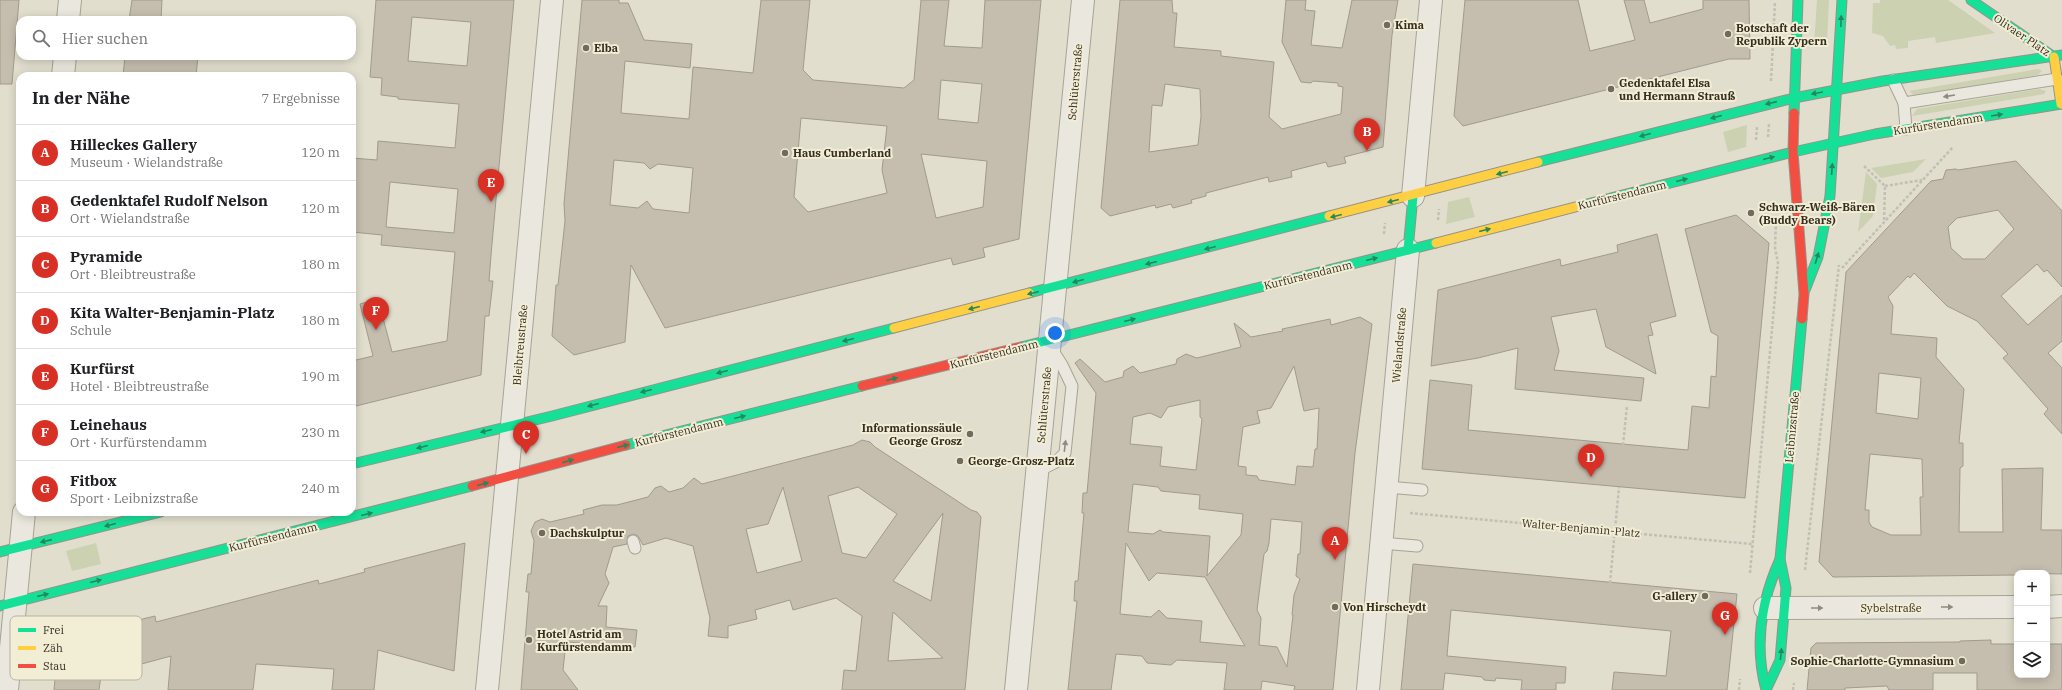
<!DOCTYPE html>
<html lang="de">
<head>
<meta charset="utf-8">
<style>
	body { margin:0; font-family:"IBM Plex Serif",serif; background:#f2f2f2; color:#202124 }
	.controls { position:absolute; right:12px; bottom:12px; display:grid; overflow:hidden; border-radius:8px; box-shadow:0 2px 10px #0003 }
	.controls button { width:36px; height:36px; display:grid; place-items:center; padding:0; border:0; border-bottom:1px solid #e0e0e0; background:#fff; color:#202124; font:20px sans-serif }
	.you { position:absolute; left:1055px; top:333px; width:14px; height:14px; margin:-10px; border:3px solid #fff; border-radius:50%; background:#1a73e8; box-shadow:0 0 0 6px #1a73e833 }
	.badge { display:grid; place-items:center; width:26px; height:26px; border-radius:50%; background:#d93025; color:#fff; font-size:13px; font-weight:700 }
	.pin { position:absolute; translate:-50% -33px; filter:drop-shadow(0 1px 2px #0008) }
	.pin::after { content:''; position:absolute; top:21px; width:14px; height:12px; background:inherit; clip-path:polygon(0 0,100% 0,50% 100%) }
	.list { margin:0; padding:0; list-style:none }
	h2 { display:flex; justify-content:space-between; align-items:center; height:52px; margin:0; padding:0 16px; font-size:17px }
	h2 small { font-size:13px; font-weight:400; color:#757577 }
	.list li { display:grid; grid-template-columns:26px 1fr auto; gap:12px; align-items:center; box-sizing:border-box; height:56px; padding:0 16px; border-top:1px solid #e0e0e0 }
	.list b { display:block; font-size:15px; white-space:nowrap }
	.list p { margin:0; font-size:13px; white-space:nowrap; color:#757577 }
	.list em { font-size:13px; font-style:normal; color:#757577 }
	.icon { flex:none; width:22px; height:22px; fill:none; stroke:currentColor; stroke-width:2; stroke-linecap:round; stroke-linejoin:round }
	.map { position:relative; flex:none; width:2062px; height:690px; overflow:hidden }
	.search { position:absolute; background:#fff; box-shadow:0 2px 10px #0003; left:16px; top:16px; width:340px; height:44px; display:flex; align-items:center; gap:10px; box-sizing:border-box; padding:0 14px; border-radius:12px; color:#757577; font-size:15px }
	.panel { position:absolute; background:#fff; box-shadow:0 2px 10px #0003; left:16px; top:72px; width:340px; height:444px; border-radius:12px }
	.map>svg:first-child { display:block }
	.green { fill:#ccd1b2 }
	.building { fill:#c5beaf; stroke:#a19a8e; fill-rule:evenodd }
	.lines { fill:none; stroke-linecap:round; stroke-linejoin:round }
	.lane-casing { stroke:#a7a396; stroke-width:13 }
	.street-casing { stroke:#a7a396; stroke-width:24 }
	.fast-casing { stroke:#969387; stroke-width:11 }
	.slow-casing { stroke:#969387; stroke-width:11 }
	.jam-casing { stroke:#969387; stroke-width:11 }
	.path { stroke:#c2bfb5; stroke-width:2.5; stroke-dasharray:3 2; stroke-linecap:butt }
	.lane { stroke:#eae8de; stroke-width:11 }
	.street { stroke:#eae8de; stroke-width:22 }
	.fast { stroke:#16e098; stroke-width:9 }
	.slow { stroke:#ffcf43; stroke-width:9 }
	.jam { stroke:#f24e42; stroke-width:9 }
	.oneway { fill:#26865c }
	.oneway2 { fill:#908a7f }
	.poi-dot { fill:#716b5d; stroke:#f2edd5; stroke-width:1.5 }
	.labels { text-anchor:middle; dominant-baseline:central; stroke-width:4; stroke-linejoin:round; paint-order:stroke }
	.poi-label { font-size:11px; font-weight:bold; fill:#352d20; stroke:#f2edd5; text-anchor:start }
	.street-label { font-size:11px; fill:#352d20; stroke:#f2edd5 }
	.key { fill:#f2edd5; stroke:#b9b39f; stroke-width:1 }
	.key-label { font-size:11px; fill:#352d20 }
</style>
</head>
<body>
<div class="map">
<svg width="2062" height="690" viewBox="0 0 2062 690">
	<rect width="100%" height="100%" fill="#e1dece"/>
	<g class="green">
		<polygon points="1817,0 1829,0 1827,44 1814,46"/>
		<polygon points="1880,0 1948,0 1995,33 1936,43 1935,37 1908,41 1908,48 1896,49 1895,45 1890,46 1883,36 1872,33 1873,3 1880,3"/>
		<polygon points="2038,69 2042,71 2038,75 1915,96 1909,91"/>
		<polygon points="2039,89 2046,91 2044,94 1912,116 1917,109"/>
		<polygon points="1747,125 1746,147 1728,152 1723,132"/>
		<polygon points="1926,159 1913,172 1881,178 1871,168"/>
		<polygon points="1866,172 1877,184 1873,216 1858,232"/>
		<polygon points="1469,197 1475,217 1446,224 1448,202"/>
		<polygon points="96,543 101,564 72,571 66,551"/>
	</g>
	<g class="building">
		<polygon points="0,0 19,0 12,84 0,84"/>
		<polygon points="132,0 162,0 161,20 129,20"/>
		<path d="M376,0h138l-23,255 -2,26h4l-4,35h-4l-4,59 -129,32v-46l21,-5 -13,-52 18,-5 14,53 55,-11 8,-89 -74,-7 1,-10 -30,-3v-74l25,2 1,-19 77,7 4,-44 -61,-5v-2l-17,-2 1,-17 -12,-1zM412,17l59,5 -4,44 -59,-5zM390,182l68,7 -4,44 -68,-6z"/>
		<path d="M582,0h37v3h9l16,37 48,4 -2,24 -65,-7 -4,52 68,6 4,-52 60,6 8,-73h49l-7,70 10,10 91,8 10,-8 7,-80h28l-5,46 38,2 3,-48h56l-22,239 -36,9 2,9 -32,8 -2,-7 -286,70 -34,-63 -6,77 -51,13 -22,-19 4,-51h2l7,-64 -1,-17zM941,80l41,4 -4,39 -40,-4zM801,118l86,8 -5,44 5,23 -79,19 -14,-15zM921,154l66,7 -4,46 -47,11zM614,160l30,3 6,6 8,-5 35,4 -4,45 -36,-4 -6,-8 -9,7 -28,-3z"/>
		<path d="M1120,0h52l1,13h4l-3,34 47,4v5l53,6 -5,55 13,12 59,-15 2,-27 -5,-1v-3l-25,-2 -2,2 -10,-1 -19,-40 4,-42h20l-1,10 10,1 -4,34 31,3 10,-48h46l-6,35 -9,112 -39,10 2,6 -18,4 -2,-5 -35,9 1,6 -23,5 -1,-5 -62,16v3l-15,4 1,3 -19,5 -2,-4 -15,4 -1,-3 -45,11 -9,-8zM1165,84l35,5 1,27 -3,29 -49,7 3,-47 10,1z"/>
		<polygon points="1465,0 1578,0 1590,51 1635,40 1624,0 1644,0 1650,23 1703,9 1703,0 1749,0 1750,59 1729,59 1463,126 1454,116"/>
		<polygon points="125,56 198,56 196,76 123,76"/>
		<path d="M2016,161l46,50v76l-15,-17 -3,2 -7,-8 -36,32 27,29 34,-30v46l-14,12 14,15v66l-18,-20 4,-5 -45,-51 5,-4 -31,-33 -30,-15 -33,-33 -4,5 -2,-2 -20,21 5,9 -2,28 46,4 -1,19 28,32 -5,54h4v23l-3,2 -1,64h44l-1,-63 41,-1 -2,62h21v44l-45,-1v2l-184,2 -14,-15 27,-290 85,-91 12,-2 3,-9 10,-1 2,1zM1998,210l16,19 -29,30h-22l-12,-11 -3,-21 9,-9zM1879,373l42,5 -3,41 -42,-6zM1870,454l52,5 1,38h-3l1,38h-30l-19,-8 -3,-5v-12h-4z"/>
		<polygon points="1736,215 1769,243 1745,498 1422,469 1430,380 1472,385 1468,430 1688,450 1692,406 1709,408 1711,376 1716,377 1718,336 1711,332 1685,229"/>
		<polygon points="1657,234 1676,316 1650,323 1653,335 1648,336 1656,374 1606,347 1596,309 1551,317 1559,351 1554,370 1644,378 1641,401 1515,389 1518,348 1478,358 1431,366 1438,290 1560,259 1561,266 1581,261 1618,252 1617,245"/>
		<path d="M1360,317l12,7 -17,129 -22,237h-39l1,-4 -33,-5 -1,9h-37l3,-27 -50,-3 -6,5 -24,-2 -5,-7 -26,-2 -5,36h-43l9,-89h-3l1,-20h3l6,-68h-2l1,-20h4l9,-100 -21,-30 5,-4 25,23 18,-5 1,-6 9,-5 7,7 36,-9 1,-5 9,-5 11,4 44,-11 -7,-24 17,14 32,-6 -1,-2 48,-10 1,6zM1294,366l10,45 15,-3 -2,41h-2l-2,18 -16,-1 -2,19 -36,-5 -2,-4 -11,-1v-8l-8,-1 5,-39 17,-4 -3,-12 14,-3zM1200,400v17l2,2 -6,51 -36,-4 2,-19 -32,-3 3,-27 17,-4 11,5 7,-11zM1133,484l25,3 3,4 39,4 -1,14 44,5 -2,21 -34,41 3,-40 -47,-4 -3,-2 -7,4 -25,-2zM1271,519l31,3 -2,32h-2l-2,22 4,3 -6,16 -2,20h1l-6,52 -10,-20 -18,-2 2,-27 -4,-8 7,-56 3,-3 2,-8zM1126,543l23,38 8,-8 48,4 40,69 -45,-4 2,-21 -35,-3 -8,-8 -8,7 -31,-3z"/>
		<path d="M862,440l8,2 5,5 96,63 6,2 4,5 -16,173h-123l2,-20 12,1 6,-55 -26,-18 -43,12 -3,-10 -35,10 2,9 -29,7v12l-20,-2 2,-18 -17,-72 -27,-8 -23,7 -5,-9 -4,-2 -6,2 -1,8 -14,3 -8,27 4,9 -11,23h9l-1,21 31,3 -2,17 -69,-5 -3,28 15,20h-57l8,-98h-3l2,-18h3l3,-33 -3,-10 4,-9 7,-3 8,3 34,-8 -1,-4 19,-5h15l31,-8 7,-9 6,-2 8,6 14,-4 11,-10 8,6 151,-39zM783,487l19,74 -45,12 -11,-44 22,-5zM858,487l39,27 -31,44 -24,-5 -14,-57zM943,513l-12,88 -38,-20zM893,612l50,46 -55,3z"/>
		<polygon points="465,543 454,671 378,650 374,690 332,690 334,669 256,664 253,690 168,690 171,656 101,675 99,690 54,690 57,656 63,650 63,646 68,644 76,635 155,616 156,622 318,580 319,584 365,572 364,569"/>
		<polygon points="1413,564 1737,594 1727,690 1612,690 1614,672 1666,676 1671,631 1451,610 1447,656 1566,667 1565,683 1556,683 1556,690 1521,690 1522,680 1496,678 1495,681 1484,680 1482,677 1445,673 1443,690 1401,690"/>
		<polygon points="1991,640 1991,644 2017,644 2017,675 2047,675 2047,644 2062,644 2062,690 1977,690 1977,673 1933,673 1933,690 1889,690 1887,686 1845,688 1845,690 1807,690 1811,648 1816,643 1960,642 1960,641"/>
	</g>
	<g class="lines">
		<g class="lane-casing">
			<g id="lane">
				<polyline points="1893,80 1904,103 2057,79"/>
				<polyline points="1904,103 1906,129"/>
				<polyline points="1038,471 1056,462 1065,453 1072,386 1062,365 1051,348"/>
				<polyline points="1387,487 1422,490"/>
				<polyline points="633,541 635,548"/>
				<polyline points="1381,543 1417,546"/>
			</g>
		</g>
		<g class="street-casing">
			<g id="street">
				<polyline points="68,20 70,0"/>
				<polyline points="63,76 65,56"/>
				<polyline points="1413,196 1431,0"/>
				<polyline points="2047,607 2062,606"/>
				<polyline points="1765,608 2017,607"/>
				<polyline points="7,690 24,512"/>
				<polyline points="487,690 552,0"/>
				<polyline points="1016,690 1083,0"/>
				<polyline points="1368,690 1408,250"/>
			</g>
		</g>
		<g class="fast-casing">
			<g id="fast">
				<polyline points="1971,0 2054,57"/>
				<polyline points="1794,113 1798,0"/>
				<polyline points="1538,162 1794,98 1883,81 2062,55"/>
				<polyline points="1583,205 1793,152 1875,134 2062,104"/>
				<polyline points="1408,250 1413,196"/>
				<polyline points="1805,290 1818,257 1830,196 1842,0"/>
				<polyline points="1029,293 1329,216"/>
				<polyline points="1021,347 1436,243"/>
				<polyline points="626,445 862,386"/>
				<polyline points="352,464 552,416 894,328"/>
				<polyline points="0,552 161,512"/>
				<polyline points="0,606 472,486"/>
				<path d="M1766,690c-12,-45 -5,-89 14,-131l22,-240"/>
				<polyline points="1766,690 1780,660 1786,588 1780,559"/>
			</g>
		</g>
		<g class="slow-casing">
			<g id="slow">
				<polyline points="2054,57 2061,104"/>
				<polyline points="1329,216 1538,162"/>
				<polyline points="1436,243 1583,205"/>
				<polyline points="894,328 1029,293"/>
			</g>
		</g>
		<g class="jam-casing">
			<g id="jam">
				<polyline points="1794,113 1793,152 1804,294 1802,319"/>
				<polyline points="862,386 1021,347"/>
				<polyline points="472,486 626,445"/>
			</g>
		</g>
		<g class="path">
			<polyline points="1771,81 1775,2"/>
			<polyline points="1768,137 1769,124"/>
			<polyline points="1756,140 1757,127"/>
			<polyline points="1864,166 1885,186 1884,222"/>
			<polyline points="1885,186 1922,180"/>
			<polyline points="1438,220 1439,209"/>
			<polyline points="1384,234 1385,223"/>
			<polyline points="1842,268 1953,147"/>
			<polyline points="1623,445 1627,406"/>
			<polyline points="1410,513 1752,544"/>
			<polyline points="1805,570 1839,265"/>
			<polyline points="1750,573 1778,263 1775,248 1776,221"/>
			<polyline points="1610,583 1619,487"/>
			<polyline points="1739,690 1740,679"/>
			<polyline points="1793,690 1794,683"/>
		</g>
		<use href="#lane" class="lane"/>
		<use href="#street" class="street"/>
		<use href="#fast" class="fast"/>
		<use href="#slow" class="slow"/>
		<use href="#jam" class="jam"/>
	</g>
	<defs><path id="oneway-solid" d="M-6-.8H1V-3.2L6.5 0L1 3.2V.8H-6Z"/></defs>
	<g class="oneway">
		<use href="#oneway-solid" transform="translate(1841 21) rotate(-88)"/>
		<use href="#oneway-solid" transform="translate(1817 93) rotate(170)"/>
		<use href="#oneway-solid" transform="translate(1771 103) rotate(167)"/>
		<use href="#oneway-solid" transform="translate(1997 115) rotate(-9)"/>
		<use href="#oneway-solid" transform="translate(1716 117) rotate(165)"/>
		<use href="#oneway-solid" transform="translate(1645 135) rotate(165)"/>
		<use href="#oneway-solid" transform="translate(1769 158) rotate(-14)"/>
		<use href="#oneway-solid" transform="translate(1832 169) rotate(-86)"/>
		<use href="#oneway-solid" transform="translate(1502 173) rotate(165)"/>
		<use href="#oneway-solid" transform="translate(1682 180) rotate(-14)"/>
		<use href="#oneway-solid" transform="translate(1393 201) rotate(166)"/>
		<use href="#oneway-solid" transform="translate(1336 216) rotate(166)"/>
		<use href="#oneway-solid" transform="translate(1485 230) rotate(-14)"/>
		<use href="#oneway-solid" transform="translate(1210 248) rotate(166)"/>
		<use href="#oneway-solid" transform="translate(1817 258) rotate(-73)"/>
		<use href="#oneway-solid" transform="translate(1372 259) rotate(-14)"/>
		<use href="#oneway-solid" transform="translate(1151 263) rotate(166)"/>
		<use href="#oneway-solid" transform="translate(1078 281) rotate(165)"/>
		<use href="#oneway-solid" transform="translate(1033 293) rotate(166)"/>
		<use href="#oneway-solid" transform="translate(974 308) rotate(166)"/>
		<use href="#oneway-solid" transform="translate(1130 320) rotate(-14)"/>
		<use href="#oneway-solid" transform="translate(848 340) rotate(166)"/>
		<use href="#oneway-solid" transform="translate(722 372) rotate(166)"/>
		<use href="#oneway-solid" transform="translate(892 379) rotate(-14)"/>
		<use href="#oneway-solid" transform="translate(646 391) rotate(166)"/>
		<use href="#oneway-solid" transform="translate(593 405) rotate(165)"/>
		<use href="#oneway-solid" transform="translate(740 417) rotate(-14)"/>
		<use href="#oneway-solid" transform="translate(486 431) rotate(166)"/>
		<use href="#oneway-solid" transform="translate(623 446) rotate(-14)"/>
		<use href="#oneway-solid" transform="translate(422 447) rotate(166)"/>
		<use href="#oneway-solid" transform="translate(568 461) rotate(-16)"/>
		<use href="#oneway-solid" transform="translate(483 484) rotate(-15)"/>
		<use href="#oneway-solid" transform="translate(367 514) rotate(-14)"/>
		<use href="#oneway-solid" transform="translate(110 525) rotate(166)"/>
		<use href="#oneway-solid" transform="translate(46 541) rotate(167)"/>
		<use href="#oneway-solid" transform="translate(96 581) rotate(-14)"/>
		<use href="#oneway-solid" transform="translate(43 595) rotate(-14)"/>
		<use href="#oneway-solid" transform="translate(1781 654) rotate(-84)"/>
	</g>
	<g class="oneway2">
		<use href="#oneway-solid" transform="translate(1949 96) rotate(171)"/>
		<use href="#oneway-solid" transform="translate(1065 446) rotate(-83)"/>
		<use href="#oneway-solid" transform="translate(1947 607)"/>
		<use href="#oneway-solid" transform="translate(1817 608)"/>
	</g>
	<g class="poi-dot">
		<circle cx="1387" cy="25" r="4"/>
		<circle cx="1728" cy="34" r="4"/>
		<circle cx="586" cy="48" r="4"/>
		<circle cx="1611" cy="89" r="4"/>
		<circle cx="785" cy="153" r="4"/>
		<circle cx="1751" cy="213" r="4"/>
		<circle cx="970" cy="434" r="4"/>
		<circle cx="960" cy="461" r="4"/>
		<circle cx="542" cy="533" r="4"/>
		<circle cx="1705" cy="596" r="4"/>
		<circle cx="1335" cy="607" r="4"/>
		<circle cx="529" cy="640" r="4"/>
		<circle cx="1962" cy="661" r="4"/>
	</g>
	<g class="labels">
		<g class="poi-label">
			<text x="1395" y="25">Kima</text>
			<text x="1736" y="28">Botschaft der<tspan x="1736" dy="13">Republik Zypern</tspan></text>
			<text x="594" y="48">Elba</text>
			<text x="1619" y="83">Gedenktafel Elsa<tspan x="1619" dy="13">und Hermann Strauß</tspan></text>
			<text x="793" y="153">Haus Cumberland</text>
			<text x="1759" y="207">Schwarz-Weiß-Bären<tspan x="1759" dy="13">(Buddy Bears)</tspan></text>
			<text x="962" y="428" text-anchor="end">Informationssäule<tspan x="962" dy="13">George Grosz</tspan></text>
			<text x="968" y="461">George-Grosz-Platz</text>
			<text x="550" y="533">Dachskulptur</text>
			<text x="1697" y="596" text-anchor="end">G-allery</text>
			<text x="1343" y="607">Von Hirscheydt</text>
			<text x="537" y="634">Hotel Astrid am<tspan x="537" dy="13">Kurfürstendamm</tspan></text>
			<text x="1954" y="661" text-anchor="end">Sophie-Charlotte-Gymnasium</text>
		</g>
		<g class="street-label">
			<text transform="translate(2022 35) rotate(34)">Olivaer Platz</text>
			<text transform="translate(1075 82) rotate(-85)">Schlüterstraße</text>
			<text transform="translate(1938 124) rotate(-9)">Kurfürstendamm</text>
			<text transform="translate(1622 195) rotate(-14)">Kurfürstendamm</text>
			<text transform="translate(1308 275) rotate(-14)">Kurfürstendamm</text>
			<text transform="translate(520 345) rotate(-85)">Bleibtreustraße</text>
			<text transform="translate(1399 345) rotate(-85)">Wielandstraße</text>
			<text transform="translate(994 354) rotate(-14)">Kurfürstendamm</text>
			<text transform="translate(1044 405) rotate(-85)">Schlüterstraße</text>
			<text transform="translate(1792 427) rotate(-85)">Leibnizstraße</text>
			<text transform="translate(679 432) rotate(-14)">Kurfürstendamm</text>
			<text transform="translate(1581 528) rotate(5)">Walter-Benjamin-Platz</text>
			<text transform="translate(273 537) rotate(-14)">Kurfürstendamm</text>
			<text x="1891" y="608">Sybelstraße</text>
		</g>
	</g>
	<rect x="10" y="616" width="132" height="64" rx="6" class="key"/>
	<rect x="18" y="628" width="18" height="4" fill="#16e098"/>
	<rect x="18" y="646" width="18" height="4" fill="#ffcf43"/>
	<rect x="18" y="664" width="18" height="4" fill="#f24e42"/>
	<g class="key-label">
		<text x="43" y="634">Frei</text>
		<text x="43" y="652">Zäh</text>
		<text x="43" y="670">Stau</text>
	</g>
</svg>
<div class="controls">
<button>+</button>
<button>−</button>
<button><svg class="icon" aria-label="layers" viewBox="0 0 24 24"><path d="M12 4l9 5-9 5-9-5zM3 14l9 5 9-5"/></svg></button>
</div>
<div class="you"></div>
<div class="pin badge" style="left:1335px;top:560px">A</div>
<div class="pin badge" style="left:1367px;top:151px">B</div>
<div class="pin badge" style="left:526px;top:454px">C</div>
<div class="pin badge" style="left:1591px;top:477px">D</div>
<div class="pin badge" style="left:491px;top:202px">E</div>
<div class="pin badge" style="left:376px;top:330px">F</div>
<div class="pin badge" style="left:1725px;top:635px">G</div>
<div class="search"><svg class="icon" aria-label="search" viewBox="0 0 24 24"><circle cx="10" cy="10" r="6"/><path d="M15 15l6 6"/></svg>Hier suchen</div>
<section class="panel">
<h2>In der Nähe<small>7 Ergebnisse</small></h2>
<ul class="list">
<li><span class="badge">A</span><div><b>Hilleckes Gallery</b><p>Museum · Wielandstraße</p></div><em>120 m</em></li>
<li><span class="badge">B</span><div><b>Gedenktafel Rudolf Nelson</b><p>Ort · Wielandstraße</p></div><em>120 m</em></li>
<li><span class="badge">C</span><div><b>Pyramide</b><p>Ort · Bleibtreustraße</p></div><em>180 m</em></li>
<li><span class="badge">D</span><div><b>Kita Walter-Benjamin-Platz</b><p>Schule</p></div><em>180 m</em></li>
<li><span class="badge">E</span><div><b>Kurfürst</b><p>Hotel · Bleibtreustraße</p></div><em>190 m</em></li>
<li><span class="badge">F</span><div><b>Leinehaus</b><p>Ort · Kurfürstendamm</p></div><em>230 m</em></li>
<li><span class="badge">G</span><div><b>Fitbox</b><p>Sport · Leibnizstraße</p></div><em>240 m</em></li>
</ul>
</section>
</div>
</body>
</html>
